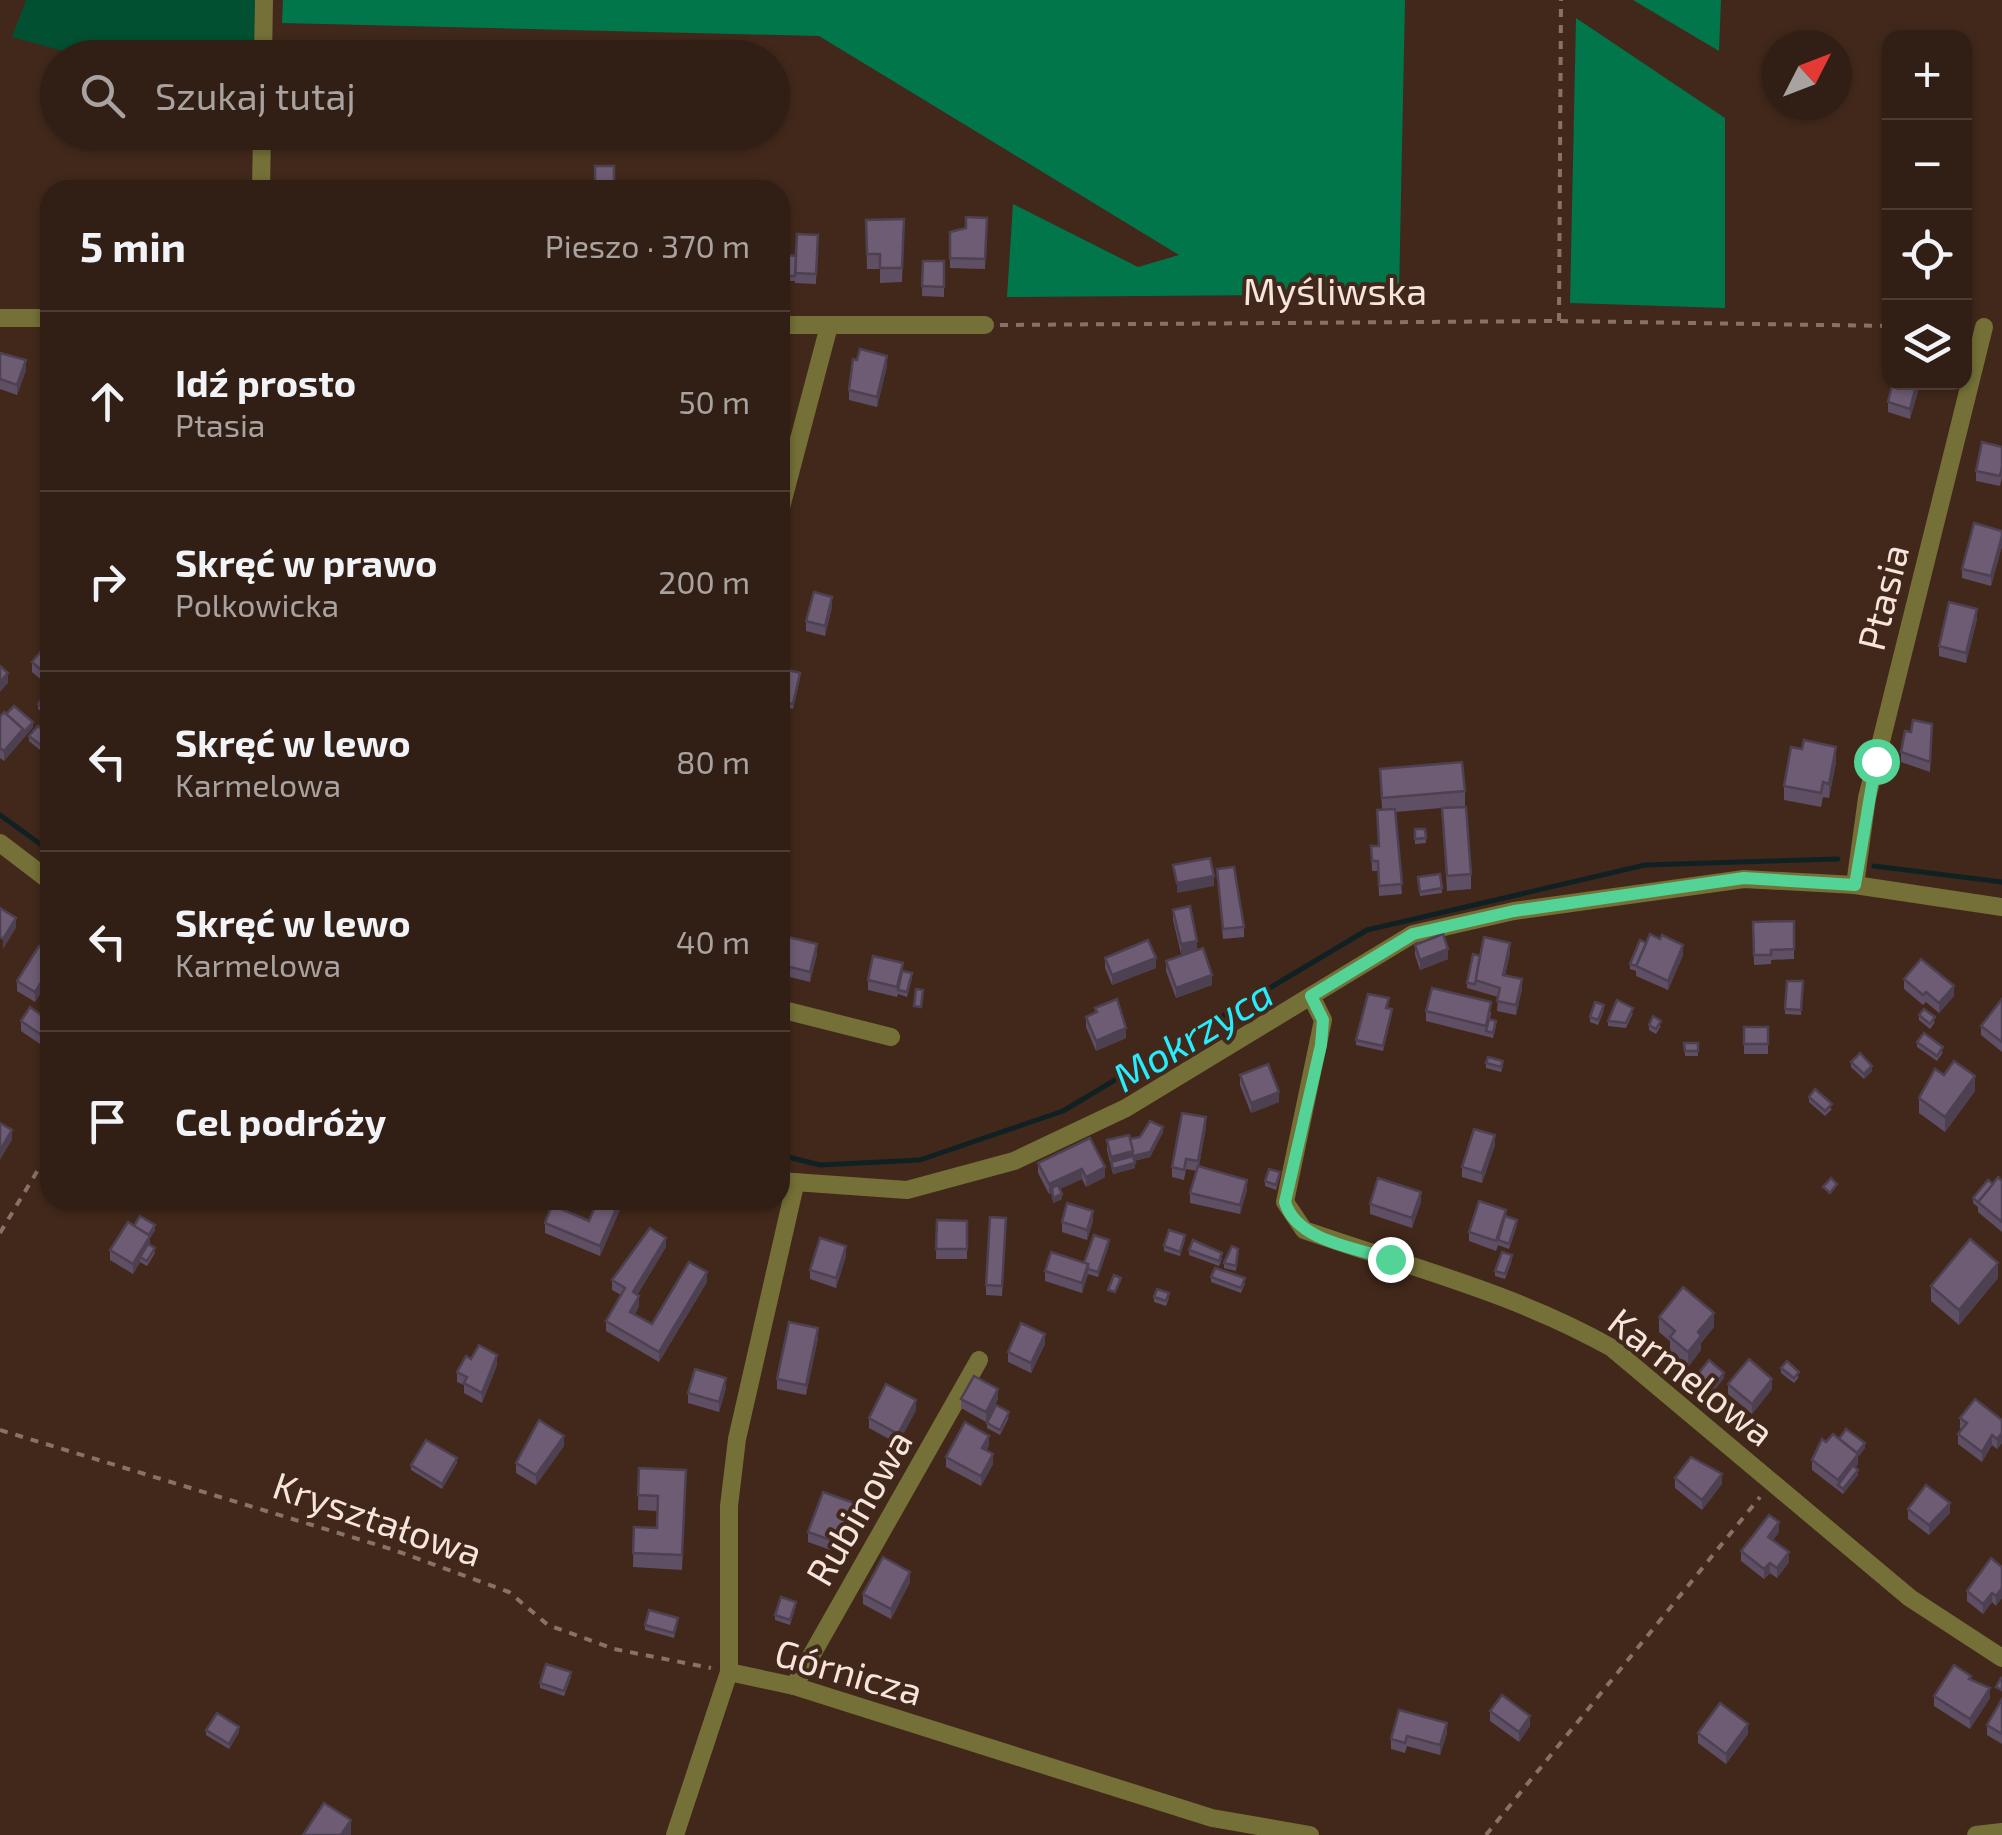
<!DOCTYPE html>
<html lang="pl">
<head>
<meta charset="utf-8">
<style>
	body { margin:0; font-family:"Exo 2",sans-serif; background:#39271d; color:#f1f3f6 }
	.controls { position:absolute; right:30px; top:30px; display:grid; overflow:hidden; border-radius:20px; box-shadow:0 2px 8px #0004 }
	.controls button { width:90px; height:90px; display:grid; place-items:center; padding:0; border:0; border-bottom:2px solid #4c3c34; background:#311e14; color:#f1f3f6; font:50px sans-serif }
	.compass { position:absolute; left:1762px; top:30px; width:90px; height:90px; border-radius:50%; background:#311e14; box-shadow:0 2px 8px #0004; rotate:48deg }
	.stop { position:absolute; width:30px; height:30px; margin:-22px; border:8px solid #53d396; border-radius:50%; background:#fff }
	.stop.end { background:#53d396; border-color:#fff; box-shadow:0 2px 10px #0008 }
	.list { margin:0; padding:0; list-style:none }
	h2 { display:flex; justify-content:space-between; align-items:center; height:130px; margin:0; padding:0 40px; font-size:42px }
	h2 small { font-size:32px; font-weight:400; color:#a8a2a0 }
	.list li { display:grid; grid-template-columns:65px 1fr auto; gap:30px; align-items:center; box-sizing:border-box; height:180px; padding:0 40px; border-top:2px solid #4c3c34 }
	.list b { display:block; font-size:38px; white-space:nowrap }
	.list p { margin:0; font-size:32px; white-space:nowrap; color:#a8a2a0 }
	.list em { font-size:32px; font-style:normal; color:#a8a2a0 }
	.icon { flex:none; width:55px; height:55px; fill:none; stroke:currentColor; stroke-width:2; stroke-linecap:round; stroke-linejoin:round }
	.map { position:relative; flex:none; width:2002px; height:1835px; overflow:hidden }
	.search { position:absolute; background:#311e14; box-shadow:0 2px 8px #0004; left:40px; top:40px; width:750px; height:110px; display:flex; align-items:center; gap:25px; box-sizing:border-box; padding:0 35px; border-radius:55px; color:#a8a2a0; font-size:38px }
	.panel { position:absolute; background:#311e14; box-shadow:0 2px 8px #0004; left:40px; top:180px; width:750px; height:1030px; border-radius:30px }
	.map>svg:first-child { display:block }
	.green { fill:#025032 }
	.forest { fill:#01764b }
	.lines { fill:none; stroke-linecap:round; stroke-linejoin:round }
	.stream { stroke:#112123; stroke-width:5 }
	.path { stroke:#887267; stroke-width:4; stroke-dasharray:8 8; stroke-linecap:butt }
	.minor { stroke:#747037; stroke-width:18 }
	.wall { fill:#5f4f64 }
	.shaded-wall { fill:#4d4051 }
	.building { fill:#6e5c74; stroke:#4d4051; stroke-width:2.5 }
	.route { stroke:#53d396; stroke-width:12 }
	.labels { text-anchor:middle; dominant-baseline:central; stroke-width:8; stroke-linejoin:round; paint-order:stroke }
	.street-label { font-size:38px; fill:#f7e5dd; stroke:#41281b }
	.water-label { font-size:40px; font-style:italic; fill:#26edfe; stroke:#41281b }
</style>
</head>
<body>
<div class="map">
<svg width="2002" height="1835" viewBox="0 0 2002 1835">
	<rect width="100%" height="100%" fill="#41281b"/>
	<polygon class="green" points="26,0 259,0 256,57 85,57 12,37"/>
	<g class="forest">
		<polygon points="283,0 1405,0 1399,294 1007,297 1013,204 1138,267 1179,255 819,36 282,23"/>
		<polygon points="1633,0 1721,0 1719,51"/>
		<polygon points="1576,18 1725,118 1725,308 1570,303"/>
	</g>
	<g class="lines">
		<g class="stream">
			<polyline points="0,815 50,851"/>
			<polyline points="1874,866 2002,882"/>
			<polyline points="780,1155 820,1165 920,1160 1063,1111 1367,930 1645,865 1838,859"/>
		</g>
		<g class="path">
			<polyline points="1559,321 1561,0"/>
			<polyline points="1000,325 1559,321 1890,326"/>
			<polyline points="0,1233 50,1150"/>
			<polyline points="0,1430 391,1549 509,1592 548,1625 614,1649 711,1668"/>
			<polyline points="1486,1835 1760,1497"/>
		</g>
		<g class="minor">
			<polyline points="263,58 264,0"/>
			<polyline points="261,190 262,132"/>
			<polyline points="0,318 50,318"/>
			<polyline points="780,325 985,325"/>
			<polyline points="780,511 829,326"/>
			<polyline points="0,843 50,881"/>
			<polyline points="1855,885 1867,798 1984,327"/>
			<path d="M1311,996l12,24 -38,182 19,28c103,36 213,64 308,118l298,250 92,60"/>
			<polyline points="780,1009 891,1037"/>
			<polyline points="780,1181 907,1190 1014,1161 1126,1108 1413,934 1514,911 1744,879 1855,885 2002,907"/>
			<polyline points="729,1672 794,1686 1212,1818 1310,1835"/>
			<polyline points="794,1686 979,1360"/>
			<polyline points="675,1835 729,1672 729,1506 737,1439 795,1185"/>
			<polyline points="1976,1835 2002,1832"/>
		</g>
	</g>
	<g class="wall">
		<polygon points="987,218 985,269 950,268 950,232 966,228"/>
		<polygon points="904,219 902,282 880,283 880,269 867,269 866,220"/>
		<polygon points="818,235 816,284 795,283 795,281 787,281 787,287 780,286 780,245 788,255 796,256"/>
		<polygon points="923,261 944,261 944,297 922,296"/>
		<polygon points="0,353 26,370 17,395 0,389"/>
		<polygon points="857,360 887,366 877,407 849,400 849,390"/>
		<polygon points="1918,391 1910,419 1888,412 1888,402"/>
		<polygon points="2002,447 2002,477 2000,486 1976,481 1976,471"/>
		<polygon points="2002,531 2002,546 1991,586 1962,578 1962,569"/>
		<polygon points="832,607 825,636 806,631 806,621"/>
		<polygon points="1977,619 1966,663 1939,656 1939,646"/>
		<polygon points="50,656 50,687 32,672 32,662"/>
		<polygon points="780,668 800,678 793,709 780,706"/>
		<polygon points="50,689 47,716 38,709 38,704"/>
		<polygon points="0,717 33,727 4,761 0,758"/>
		<polygon points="1932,734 1930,772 1901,762 1901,752"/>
		<polygon points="29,736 50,736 50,758 29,741"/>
		<polygon points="1802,749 1836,762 1829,798 1823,797 1821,807 1784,800 1784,786"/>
		<polygon points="1380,769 1465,791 1465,806 1395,812 1402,894 1379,896 1378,871 1372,871 1371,846 1378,846 1382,809"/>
		<polygon points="1442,808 1471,874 1471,889 1447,891"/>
		<polygon points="1415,829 1425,829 1426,843 1415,844"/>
		<polygon points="1217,869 1244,927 1244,937 1223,939"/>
		<polygon points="1440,874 1442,893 1420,896 1418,877"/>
		<polygon points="1173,910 1197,950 1212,985 1176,998 1166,971 1166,961 1188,953 1181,954 1173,920"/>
		<polygon points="1794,921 1794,959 1771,960 1771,964 1754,965 1753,922"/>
		<polygon points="1646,943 1683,955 1668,990 1636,976 1636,971 1630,969 1630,964"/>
		<polygon points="780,944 817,954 810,982 782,975 782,972 780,971"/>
		<polygon points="1415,945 1448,959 1420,970 1415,955"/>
		<polygon points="50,952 50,978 35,1002 17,991 17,981"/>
		<polygon points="1510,953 1505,975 1522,989 1516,1015 1497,1011 1498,997 1467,988 1467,983 1480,956"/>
		<polygon points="1105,958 1156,968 1112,985 1105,968"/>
		<polygon points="903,971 912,978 907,997 898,994 897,997 868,990 868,980"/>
		<polygon points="1904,979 1954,996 1939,1013 1926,1002 1923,1005 1904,989"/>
		<polygon points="1787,981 1803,981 1801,1015 1785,1014"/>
		<polygon points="2002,999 2002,1052 1981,1035 1981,1026"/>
		<polygon points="1389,1003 1387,1008 1392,1014 1383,1051 1356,1045 1356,1040"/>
		<polygon points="1095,1008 1126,1038 1096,1051 1086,1027 1086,1017 1095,1013"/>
		<polygon points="1604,1010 1598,1025 1590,1022 1590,1017"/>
		<polygon points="1426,1011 1491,1012 1490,1019 1496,1026 1493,1038 1426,1021"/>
		<polygon points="1633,1013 1626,1028 1608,1026 1608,1021"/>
		<polygon points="1919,1015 1935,1022 1930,1029 1919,1020"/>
		<polygon points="21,1021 49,1030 40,1044 21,1031"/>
		<polygon points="1649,1025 1661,1026 1656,1034 1649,1030"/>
		<rect x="1744" y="1027" width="24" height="27"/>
		<polygon points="1917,1042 1943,1052 1937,1061 1917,1047"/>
		<polygon points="1684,1043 1698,1051 1698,1056 1685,1056"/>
		<polygon points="1851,1062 1872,1071 1864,1079 1851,1067"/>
		<polygon points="1486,1063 1503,1066 1501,1072 1486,1068"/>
		<polygon points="1240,1075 1279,1102 1251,1113 1240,1085"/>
		<polygon points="1944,1075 1975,1091 1945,1132 1919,1113 1919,1098"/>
		<polygon points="1809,1097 1832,1109 1825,1116 1809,1102"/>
		<polygon points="1206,1127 1199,1166 1247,1190 1240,1214 1190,1203 1190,1193 1197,1171 1186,1169 1184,1180 1172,1177 1172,1167"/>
		<polygon points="1163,1132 1150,1157 1134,1161 1135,1168 1113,1174 1107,1150 1107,1140 1130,1139"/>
		<polygon points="1090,1138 1105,1177 1086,1187 1082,1179 1060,1189 1062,1199 1053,1203 1052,1193 1049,1194 1038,1173 1038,1163"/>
		<polygon points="1495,1145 1482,1183 1462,1177 1462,1167"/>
		<polygon points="1280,1177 1276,1190 1265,1186 1265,1181"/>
		<polygon points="2002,1181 2002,1232 1978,1212 1978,1207 1973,1203 1973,1198 1993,1184"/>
		<polygon points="365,1200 385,1200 381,1208"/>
		<polygon points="598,1200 624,1200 600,1256 545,1233 545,1223 589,1221"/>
		<polygon points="1421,1202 1412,1228 1370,1214 1370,1204"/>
		<polygon points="1506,1217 1517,1225 1509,1249 1498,1245 1496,1251 1469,1241 1469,1232"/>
		<polygon points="1006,1218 1002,1296 986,1295 986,1285"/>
		<polygon points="937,1220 967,1221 967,1259 936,1259"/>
		<polygon points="1093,1221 1087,1240 1062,1232 1062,1222"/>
		<polygon points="134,1226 155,1230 150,1238 150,1245 155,1253 147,1266 140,1262 133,1274 110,1260 110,1250"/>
		<polygon points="1185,1240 1180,1256 1164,1251 1164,1246"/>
		<polygon points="1109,1245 1098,1277 1088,1274 1082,1293 1045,1281 1045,1271 1084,1263"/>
		<polygon points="666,1247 637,1295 639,1306 635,1314 652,1324 707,1282 659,1362 606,1331 606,1321 621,1295 612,1290 612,1280"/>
		<polygon points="1238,1249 1236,1271 1224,1268 1224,1263"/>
		<polygon points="1189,1250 1222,1258 1219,1266 1189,1255"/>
		<polygon points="846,1256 836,1288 810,1279 810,1270"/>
		<polygon points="1512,1260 1505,1279 1495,1276 1495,1271"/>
		<polygon points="1211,1277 1245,1283 1241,1293 1211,1282"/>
		<polygon points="1998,1278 1959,1325 1931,1301 1931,1286"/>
		<polygon points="1154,1297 1169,1298 1166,1306 1154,1302"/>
		<polygon points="1659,1317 1714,1327 1701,1343 1701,1350 1688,1367 1670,1352 1670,1341 1659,1332"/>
		<polygon points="818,1338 806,1395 777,1389 777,1379"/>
		<polygon points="1045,1344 1031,1373 1008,1362 1008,1352"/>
		<polygon points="497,1365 482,1403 464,1393 464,1385 457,1382 457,1372"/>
		<polygon points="1781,1368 1799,1377 1794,1383 1781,1373"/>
		<polygon points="1697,1375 1724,1378 1712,1393 1697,1380"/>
		<polygon points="1728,1384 1772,1389 1752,1414 1728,1394"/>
		<polygon points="726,1388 719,1412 688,1403 688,1393"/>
		<polygon points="961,1399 998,1399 986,1422 961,1408"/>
		<polygon points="916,1410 898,1444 869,1428 869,1418"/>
		<polygon points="1009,1417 1000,1435 987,1428 987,1423"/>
		<polygon points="1960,1418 2002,1420 2002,1443 1997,1449 1992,1445 1982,1462 1958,1444 1958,1434 1962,1429 1960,1428"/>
		<polygon points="1839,1439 1865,1448 1858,1457 1858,1464 1855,1467 1858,1475 1843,1494 1812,1470 1812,1460 1826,1442"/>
		<polygon points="564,1446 536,1485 516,1473 516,1463"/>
		<polygon points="989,1446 986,1450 993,1464 981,1486 946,1467 946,1457"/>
		<polygon points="457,1463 442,1489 411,1470 411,1465"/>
		<polygon points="639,1468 686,1470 682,1570 633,1567 634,1527 657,1528 657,1511 638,1510"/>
		<polygon points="1675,1478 1722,1484 1702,1510 1675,1488"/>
		<polygon points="1908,1509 1950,1513 1929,1535 1908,1519"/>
		<polygon points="854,1513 839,1553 808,1542 808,1532"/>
		<polygon points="1779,1532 1773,1540 1789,1562 1777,1578 1770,1573 1764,1579 1741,1561 1741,1551"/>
		<polygon points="2002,1567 1996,1606 1992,1602 1983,1614 1967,1601 1967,1591"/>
		<polygon points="910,1582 891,1619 863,1604 863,1594"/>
		<polygon points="796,1606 790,1625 775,1620 775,1615"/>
		<polygon points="678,1622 674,1638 645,1630 645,1625"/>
		<polygon points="571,1677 564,1696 540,1688 540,1683"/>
		<polygon points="1971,1680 1990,1698 1970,1729 1934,1706 1934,1696"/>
		<polygon points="2002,1699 2002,1744 1987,1735 1987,1725"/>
		<polygon points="1399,1710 1447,1733 1440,1755 1407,1746 1405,1753 1391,1749 1391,1739"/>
		<polygon points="1490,1711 1530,1726 1519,1742 1490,1721"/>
		<polygon points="206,1730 239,1732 229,1749 206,1735"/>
		<polygon points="1698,1733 1748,1734 1726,1764 1698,1743"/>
	</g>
	<g class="shaded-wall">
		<polygon points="887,356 887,366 877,407 877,397"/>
		<polygon points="26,360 26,370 17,395 17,385"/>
		<polygon points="1918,382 1918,391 1910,419 1910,409"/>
		<polygon points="2002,536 2002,546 1991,586 1991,576"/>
		<polygon points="832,597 832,607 825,636 825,626"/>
		<polygon points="1977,609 1977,619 1966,663 1966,653"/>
		<polygon points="8,673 8,683 0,692 0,682"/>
		<polygon points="33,722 33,727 4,761 4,751 23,729"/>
		<polygon points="1836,747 1836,762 1829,798 1829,784"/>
		<polygon points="1214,876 1214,886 1177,893 1177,883"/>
		<polygon points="16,918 16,928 3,949 3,939"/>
		<polygon points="1197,941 1197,951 1181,954 1181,944"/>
		<polygon points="1510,943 1510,953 1503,985 1503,975"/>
		<polygon points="817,944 817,954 810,982 810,972"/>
		<polygon points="1683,945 1683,955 1668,990 1668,981"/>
		<polygon points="1448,949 1448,959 1420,970 1420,960"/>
		<polygon points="1156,958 1156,968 1112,985 1112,975"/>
		<polygon points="50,968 50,978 35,1002 35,992"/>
		<polygon points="1212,975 1212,985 1176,998 1176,988"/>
		<polygon points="1522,979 1522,989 1516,1015 1516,1005"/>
		<polygon points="1954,986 1954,996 1939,1013 1939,1003"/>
		<polygon points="49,1021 49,1030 40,1044 40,1034"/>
		<polygon points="1126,1028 1126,1038 1096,1051 1096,1041"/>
		<polygon points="1872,1066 1872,1071 1864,1079 1864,1074"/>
		<polygon points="1975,1076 1975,1091 1945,1132 1945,1117"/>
		<polygon points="1279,1092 1279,1102 1251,1113 1251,1103"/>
		<polygon points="1206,1117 1206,1127 1198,1171 1198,1161"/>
		<polygon points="1163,1127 1163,1132 1150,1157 1133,1161 1133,1156"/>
		<polygon points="12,1130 12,1140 0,1160 0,1150"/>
		<polygon points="1495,1135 1495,1145 1482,1183 1482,1173"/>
		<polygon points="1133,1151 1133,1161 1111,1162 1111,1157"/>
		<polygon points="1135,1163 1135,1168 1113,1174 1113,1169"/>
		<polygon points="1105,1167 1105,1177 1086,1187 1086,1177"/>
		<polygon points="1082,1169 1082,1179 1049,1194 1049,1184"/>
		<polygon points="1247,1180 1247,1190 1240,1214 1240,1205"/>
		<polygon points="1421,1192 1421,1202 1412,1228 1412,1218"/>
		<polygon points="1062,1194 1062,1199 1053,1203 1053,1198"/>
		<polygon points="620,1200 624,1200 600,1256 600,1246"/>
		<polygon points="1093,1211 1093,1221 1087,1240 1087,1230"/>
		<polygon points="155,1225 155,1230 150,1238 150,1246 140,1257 140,1262 133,1274 133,1264"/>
		<polygon points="666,1238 666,1247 633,1302 633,1292"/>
		<polygon points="1109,1240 1109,1245 1098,1277 1098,1272"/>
		<polygon points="846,1246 846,1256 836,1288 836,1278"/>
		<polygon points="1998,1263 1998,1278 1959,1325 1959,1310"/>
		<polygon points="1088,1264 1088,1274 1082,1293 1082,1283"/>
		<polygon points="707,1272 707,1282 659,1362 659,1352"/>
		<polygon points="639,1296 639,1306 630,1322 630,1312"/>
		<polygon points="1714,1313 1714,1327 1701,1343 1701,1350 1688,1367 1688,1352 1698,1332"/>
		<polygon points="818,1328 818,1338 806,1395 806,1385"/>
		<polygon points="1045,1334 1045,1344 1031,1373 1031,1363"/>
		<polygon points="497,1355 497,1365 482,1403 482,1393"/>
		<polygon points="1724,1373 1724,1378 1712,1393 1712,1388"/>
		<polygon points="726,1378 726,1388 719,1412 719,1402"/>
		<polygon points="1772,1379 1772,1389 1752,1414 1752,1404"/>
		<polygon points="998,1389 998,1399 986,1422 986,1412"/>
		<polygon points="916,1400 916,1410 898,1444 898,1434"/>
		<polygon points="2002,1433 2002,1443 1997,1449 1997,1439"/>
		<polygon points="1992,1435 1992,1445 1982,1462 1982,1452"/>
		<polygon points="564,1436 564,1446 536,1485 536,1475"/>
		<polygon points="989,1436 989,1446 982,1458 982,1448"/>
		<polygon points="1865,1443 1865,1448 1858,1457 1858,1464 1840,1487 1838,1485 1838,1480"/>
		<polygon points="993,1454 993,1464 981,1486 981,1476"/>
		<polygon points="457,1458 457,1463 442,1489 442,1484"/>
		<polygon points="1858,1470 1858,1475 1843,1494 1843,1489"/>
		<polygon points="1722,1474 1722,1484 1702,1510 1702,1500"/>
		<polygon points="854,1503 854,1513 839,1553 839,1543"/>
		<polygon points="1950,1503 1950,1513 1929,1535 1929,1525"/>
		<polygon points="1779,1522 1779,1532 1768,1547 1768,1537"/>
		<polygon points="1789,1552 1789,1562 1777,1578 1777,1568"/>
		<polygon points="1770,1563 1770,1573 1764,1579 1764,1569"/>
		<polygon points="910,1572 910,1582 891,1619 891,1609"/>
		<polygon points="2002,1588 2002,1598 1996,1606 1996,1596"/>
		<polygon points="1992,1593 1992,1602 1983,1614 1983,1604"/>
		<polygon points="1990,1688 1990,1698 1970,1729 1970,1719"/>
		<polygon points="1530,1716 1530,1726 1519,1742 1519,1732"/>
		<polygon points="1447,1723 1447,1733 1440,1755 1440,1745"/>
		<polygon points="1748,1724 1748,1734 1726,1764 1726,1754"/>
		<polygon points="239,1727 239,1732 229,1749 229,1744"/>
		<polygon points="351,1820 351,1835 341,1835"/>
	</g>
	<g class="building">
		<rect x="595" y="166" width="19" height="22"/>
		<polygon points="966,217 987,218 985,259 950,258 950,232 966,228"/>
		<polygon points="904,219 902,268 880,268 880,254 867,254 866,220"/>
		<polygon points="797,234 818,235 816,274 795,273"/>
		<polygon points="780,245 788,246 787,272 780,271"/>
		<polygon points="788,255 796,256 795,276 787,276"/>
		<polygon points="923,261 944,261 944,287 922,286"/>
		<polygon points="860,349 887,356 877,397 849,390 853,359 857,360"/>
		<polygon points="0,353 26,360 17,385 0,379"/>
		<polygon points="1893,382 1917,382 1910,409 1888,402"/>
		<polygon points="1982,442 2002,447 2002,467 2000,476 1976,471"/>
		<polygon points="1974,523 2002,531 2002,536 1991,576 1962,569"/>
		<polygon points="814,592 832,597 825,626 806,621"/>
		<polygon points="1949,602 1977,609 1966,653 1939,646"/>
		<polygon points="42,650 50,656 50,677 32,662"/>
		<polygon points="0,666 8,673 0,682"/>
		<polygon points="780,668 800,673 793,704 780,701"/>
		<polygon points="50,689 50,706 47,711 38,704"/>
		<polygon points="14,706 33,722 23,733 23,729 6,714"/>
		<polygon points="4,712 23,729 4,751 0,748 0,717"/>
		<polygon points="1913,720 1932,724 1930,762 1901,752 1905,731 1911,732"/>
		<polygon points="38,726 50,736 50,752 29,736"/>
		<polygon points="1804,740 1836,747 1829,784 1823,782 1821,793 1784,786 1791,747 1802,749"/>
		<polygon points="1462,762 1465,791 1382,798 1380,769"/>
		<polygon points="1466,807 1471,874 1447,876 1442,808"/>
		<polygon points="1395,809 1402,884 1379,886 1378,861 1372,861 1371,846 1379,846 1377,810"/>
		<polygon points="1415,829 1425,829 1426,838 1415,839"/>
		<polygon points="1210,858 1214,876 1177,883 1173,865"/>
		<polygon points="1234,867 1244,927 1223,929 1217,869"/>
		<polygon points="1440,874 1442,888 1420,892 1418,877"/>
		<polygon points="780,898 786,900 783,916 780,916"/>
		<polygon points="1190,906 1197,941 1181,944 1173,910"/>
		<polygon points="0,908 16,918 3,939 0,937"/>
		<polygon points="1794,921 1794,949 1771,950 1771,955 1754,955 1753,922"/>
		<polygon points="1443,934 1448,949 1420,960 1415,945"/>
		<polygon points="1650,934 1660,939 1662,935 1683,945 1668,981 1636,966"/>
		<polygon points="788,937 817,944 810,972 782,965"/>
		<polygon points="1484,937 1510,943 1503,975 1522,979 1516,1005 1497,1001 1500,988 1475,980"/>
		<polygon points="1148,940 1156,958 1112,975 1105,958"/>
		<polygon points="1640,940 1646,943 1636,966 1630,964"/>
		<polygon points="780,944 786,945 782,967 780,966"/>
		<polygon points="39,946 50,952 50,968 35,992 17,981"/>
		<polygon points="1203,948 1212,975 1176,988 1166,961"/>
		<polygon points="1473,954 1480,956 1475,984 1467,983"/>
		<polygon points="873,956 903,963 897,987 868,980"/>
		<polygon points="1921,959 1954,986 1939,1003 1926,992 1923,995 1904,979"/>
		<polygon points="902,971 912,973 907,992 898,990"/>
		<polygon points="1787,981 1803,981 1801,1010 1785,1009"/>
		<polygon points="1432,988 1491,1002 1486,1026 1426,1011"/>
		<polygon points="916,989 923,990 921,1007 914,1006"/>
		<polygon points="1368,994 1389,998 1386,1008 1392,1009 1383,1046 1356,1040"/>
		<polygon points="1117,999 1126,1028 1096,1041 1086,1017 1097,1012 1095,1008"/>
		<polygon points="2002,999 2002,1042 1981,1026"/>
		<polygon points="1617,1000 1633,1008 1626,1023 1608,1021"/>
		<polygon points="1595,1002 1604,1005 1598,1020 1590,1017"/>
		<polygon points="30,1007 49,1021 40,1034 21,1021"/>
		<polygon points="1924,1009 1935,1017 1930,1024 1919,1015"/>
		<polygon points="1653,1016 1661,1021 1656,1029 1649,1025"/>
		<polygon points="1489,1019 1496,1021 1493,1033 1486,1031"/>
		<rect x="1744" y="1027" width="24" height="17"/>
		<polygon points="1924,1033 1943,1047 1937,1056 1917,1042"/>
		<polygon points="1684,1043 1698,1043 1698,1051 1685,1051"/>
		<polygon points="1860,1053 1872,1066 1864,1074 1851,1062"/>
		<polygon points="1488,1057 1503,1061 1501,1067 1486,1063"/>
		<polygon points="1954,1061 1975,1076 1945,1117 1919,1098 1935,1069 1944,1075"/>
		<polygon points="1268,1064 1279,1092 1251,1103 1240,1075"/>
		<polygon points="1815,1089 1832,1104 1825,1111 1809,1097"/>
		<polygon points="1182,1113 1206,1117 1198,1161 1186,1159 1184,1170 1172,1167"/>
		<polygon points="1150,1121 1163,1127 1150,1152 1133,1156 1130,1139 1140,1137"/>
		<polygon points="0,1123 12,1130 0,1150"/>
		<polygon points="1474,1129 1495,1135 1482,1173 1462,1167"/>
		<polygon points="1129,1135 1133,1151 1111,1157 1107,1140"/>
		<polygon points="1090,1138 1105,1167 1086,1177 1082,1169 1049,1184 1038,1163"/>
		<polygon points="1133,1156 1135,1163 1113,1169 1111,1162"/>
		<polygon points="1198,1166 1247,1180 1240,1205 1190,1193"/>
		<polygon points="1269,1169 1280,1172 1276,1185 1265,1181"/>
		<polygon points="1998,1177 2002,1181 2002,1222 1978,1202"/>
		<polygon points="1378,1178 1421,1192 1412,1218 1370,1204"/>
		<polygon points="1831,1178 1837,1184 1830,1193 1823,1187"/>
		<polygon points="1988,1180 1993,1184 1978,1202 1980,1204 1973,1198"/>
		<polygon points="1058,1185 1062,1194 1053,1198 1052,1188"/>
		<polygon points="598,1200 620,1200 600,1246 545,1223 552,1205 589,1221"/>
		<polygon points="1479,1201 1506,1210 1496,1241 1469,1232"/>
		<polygon points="1067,1203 1093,1211 1087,1230 1062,1222"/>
		<polygon points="140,1216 155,1225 149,1235 134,1226"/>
		<polygon points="1505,1216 1517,1220 1509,1244 1498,1240"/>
		<polygon points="990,1217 1006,1218 1002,1286 986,1285"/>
		<polygon points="937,1220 967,1221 967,1249 936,1249"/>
		<polygon points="128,1222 150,1236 133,1264 110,1250"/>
		<polygon points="650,1228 666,1238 633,1292 639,1296 630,1312 652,1324 689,1262 707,1272 659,1352 606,1321 625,1288 612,1280"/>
		<polygon points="1169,1230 1185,1235 1180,1252 1164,1246"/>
		<polygon points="1094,1235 1109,1240 1098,1272 1088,1269 1088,1264 1084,1263"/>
		<polygon points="820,1238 846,1246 836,1278 810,1270"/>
		<polygon points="1970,1239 1998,1263 1959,1310 1931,1286"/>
		<polygon points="1193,1240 1222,1253 1219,1261 1189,1250"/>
		<polygon points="148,1244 155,1248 147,1261 140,1257"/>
		<polygon points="1232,1246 1238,1249 1236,1266 1224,1263"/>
		<polygon points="1051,1252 1088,1264 1082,1283 1045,1271"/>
		<polygon points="1502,1252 1512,1255 1505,1274 1495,1271"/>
		<polygon points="1215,1268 1245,1278 1241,1288 1211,1277"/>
		<polygon points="1114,1275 1121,1278 1115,1292 1108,1290"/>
		<polygon points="1683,1287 1714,1313 1698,1332 1701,1336 1688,1352 1670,1337 1675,1331 1659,1317"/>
		<polygon points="1157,1289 1169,1293 1166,1301 1154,1297"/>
		<polygon points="789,1322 818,1328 806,1385 777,1379"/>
		<polygon points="1021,1323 1045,1334 1031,1363 1008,1352"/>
		<polygon points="479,1345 497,1355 482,1393 464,1383 467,1377 457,1372 466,1356 471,1359"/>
		<polygon points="1749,1359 1772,1379 1752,1404 1728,1384"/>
		<polygon points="1709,1360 1724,1373 1712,1388 1697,1375"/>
		<polygon points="1787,1361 1799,1372 1794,1378 1781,1368"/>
		<polygon points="695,1369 726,1378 719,1402 688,1393"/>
		<polygon points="974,1376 998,1389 986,1412 961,1399"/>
		<polygon points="886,1384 916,1400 898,1434 869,1418"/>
		<polygon points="1975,1399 2002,1420 2002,1433 1997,1439 1992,1435 1982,1452 1958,1434 1967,1423 1960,1418"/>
		<polygon points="996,1405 1009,1412 1000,1430 987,1423"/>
		<polygon points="539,1420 564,1436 536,1475 516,1463"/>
		<polygon points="965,1422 989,1436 982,1448 993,1454 981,1476 946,1457"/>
		<polygon points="1846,1429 1865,1443 1857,1453 1839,1439"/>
		<polygon points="1833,1434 1858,1454 1838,1480 1812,1460 1822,1439 1826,1442"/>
		<polygon points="426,1440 457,1458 442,1484 411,1465"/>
		<polygon points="1691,1457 1722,1474 1702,1500 1675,1478"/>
		<polygon points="1853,1465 1858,1470 1843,1489 1838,1485"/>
		<polygon points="639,1468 686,1470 682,1555 633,1553 634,1527 657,1528 658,1496 638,1495"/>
		<polygon points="1926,1485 1950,1503 1929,1525 1908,1509"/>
		<polygon points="823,1492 854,1503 839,1543 808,1532"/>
		<polygon points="1769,1515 1779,1522 1768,1537 1789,1552 1777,1568 1770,1563 1764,1569 1741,1551"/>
		<polygon points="883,1557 910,1572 891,1609 863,1594"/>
		<polygon points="1991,1558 2002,1567 2002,1588 1996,1596 1992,1593 1983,1604 1967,1591"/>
		<polygon points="781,1597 796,1602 790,1620 775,1615"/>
		<polygon points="649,1610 678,1618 674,1633 645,1625"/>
		<polygon points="546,1664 571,1672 564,1691 540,1683"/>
		<polygon points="1954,1665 1971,1676 1969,1679 1990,1688 1970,1719 1934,1696"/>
		<polygon points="2001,1678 2002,1678 2002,1690 1996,1687"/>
		<polygon points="1502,1695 1530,1716 1519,1732 1490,1711"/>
		<polygon points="2002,1699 2002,1734 1987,1725"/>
		<polygon points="1720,1703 1748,1724 1726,1754 1698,1733"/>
		<polygon points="1399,1710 1447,1723 1440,1745 1407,1736 1405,1743 1391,1739"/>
		<polygon points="217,1713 239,1727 229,1744 206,1730"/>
		<polygon points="324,1803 351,1820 341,1835 303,1835"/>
	</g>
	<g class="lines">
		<path class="route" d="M1390,1259c-34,-11 -94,-18 -105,-57l36,-157 2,-25 -12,-24 102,-62 101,-23 230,-33 111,7 21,-124"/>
	</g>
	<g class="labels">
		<g class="street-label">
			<text x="1335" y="290">Myśliwska</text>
			<text transform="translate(1882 597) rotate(-76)">Ptasia</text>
			<text transform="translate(1692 1376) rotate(38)">Karmelowa</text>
			<text transform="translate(858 1507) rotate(-60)">Rubinowa</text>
			<text transform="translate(378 1518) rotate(19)">Kryształowa</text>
			<text transform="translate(849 1671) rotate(16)">Górnicza</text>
		</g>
		<g class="water-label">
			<text transform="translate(1192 1034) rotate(-31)">Mokrzyca</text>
		</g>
	</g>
</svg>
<div class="controls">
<button>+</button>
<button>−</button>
<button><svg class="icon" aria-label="locate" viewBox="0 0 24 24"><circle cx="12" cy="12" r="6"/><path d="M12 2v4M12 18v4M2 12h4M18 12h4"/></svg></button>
<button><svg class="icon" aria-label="layers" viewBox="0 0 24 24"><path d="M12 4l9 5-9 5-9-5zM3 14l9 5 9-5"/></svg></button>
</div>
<svg class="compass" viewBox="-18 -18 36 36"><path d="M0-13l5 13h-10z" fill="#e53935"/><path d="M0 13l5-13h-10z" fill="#a8a2a0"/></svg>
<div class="stop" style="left:1876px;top:761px"></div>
<div class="stop end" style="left:1390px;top:1259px"></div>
<div class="search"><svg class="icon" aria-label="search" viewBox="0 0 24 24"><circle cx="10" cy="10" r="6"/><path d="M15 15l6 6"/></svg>Szukaj tutaj</div>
<section class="panel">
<h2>5 min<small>Pieszo · 370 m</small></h2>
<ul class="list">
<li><svg class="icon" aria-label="ahead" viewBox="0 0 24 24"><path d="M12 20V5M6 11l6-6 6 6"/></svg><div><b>Idź prosto</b><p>Ptasia</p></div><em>50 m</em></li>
<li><svg class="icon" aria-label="right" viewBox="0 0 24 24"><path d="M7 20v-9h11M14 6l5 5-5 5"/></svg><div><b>Skręć w prawo</b><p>Polkowicka</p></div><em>200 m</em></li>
<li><svg class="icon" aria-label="left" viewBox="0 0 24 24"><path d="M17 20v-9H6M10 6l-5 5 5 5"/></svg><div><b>Skręć w lewo</b><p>Karmelowa</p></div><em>80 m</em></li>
<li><svg class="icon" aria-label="left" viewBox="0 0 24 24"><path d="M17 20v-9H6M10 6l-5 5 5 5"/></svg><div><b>Skręć w lewo</b><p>Karmelowa</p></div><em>40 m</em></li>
<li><svg class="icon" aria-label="arrive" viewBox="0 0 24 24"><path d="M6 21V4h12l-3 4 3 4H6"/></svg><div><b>Cel podróży</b></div></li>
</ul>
</section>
</div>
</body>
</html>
